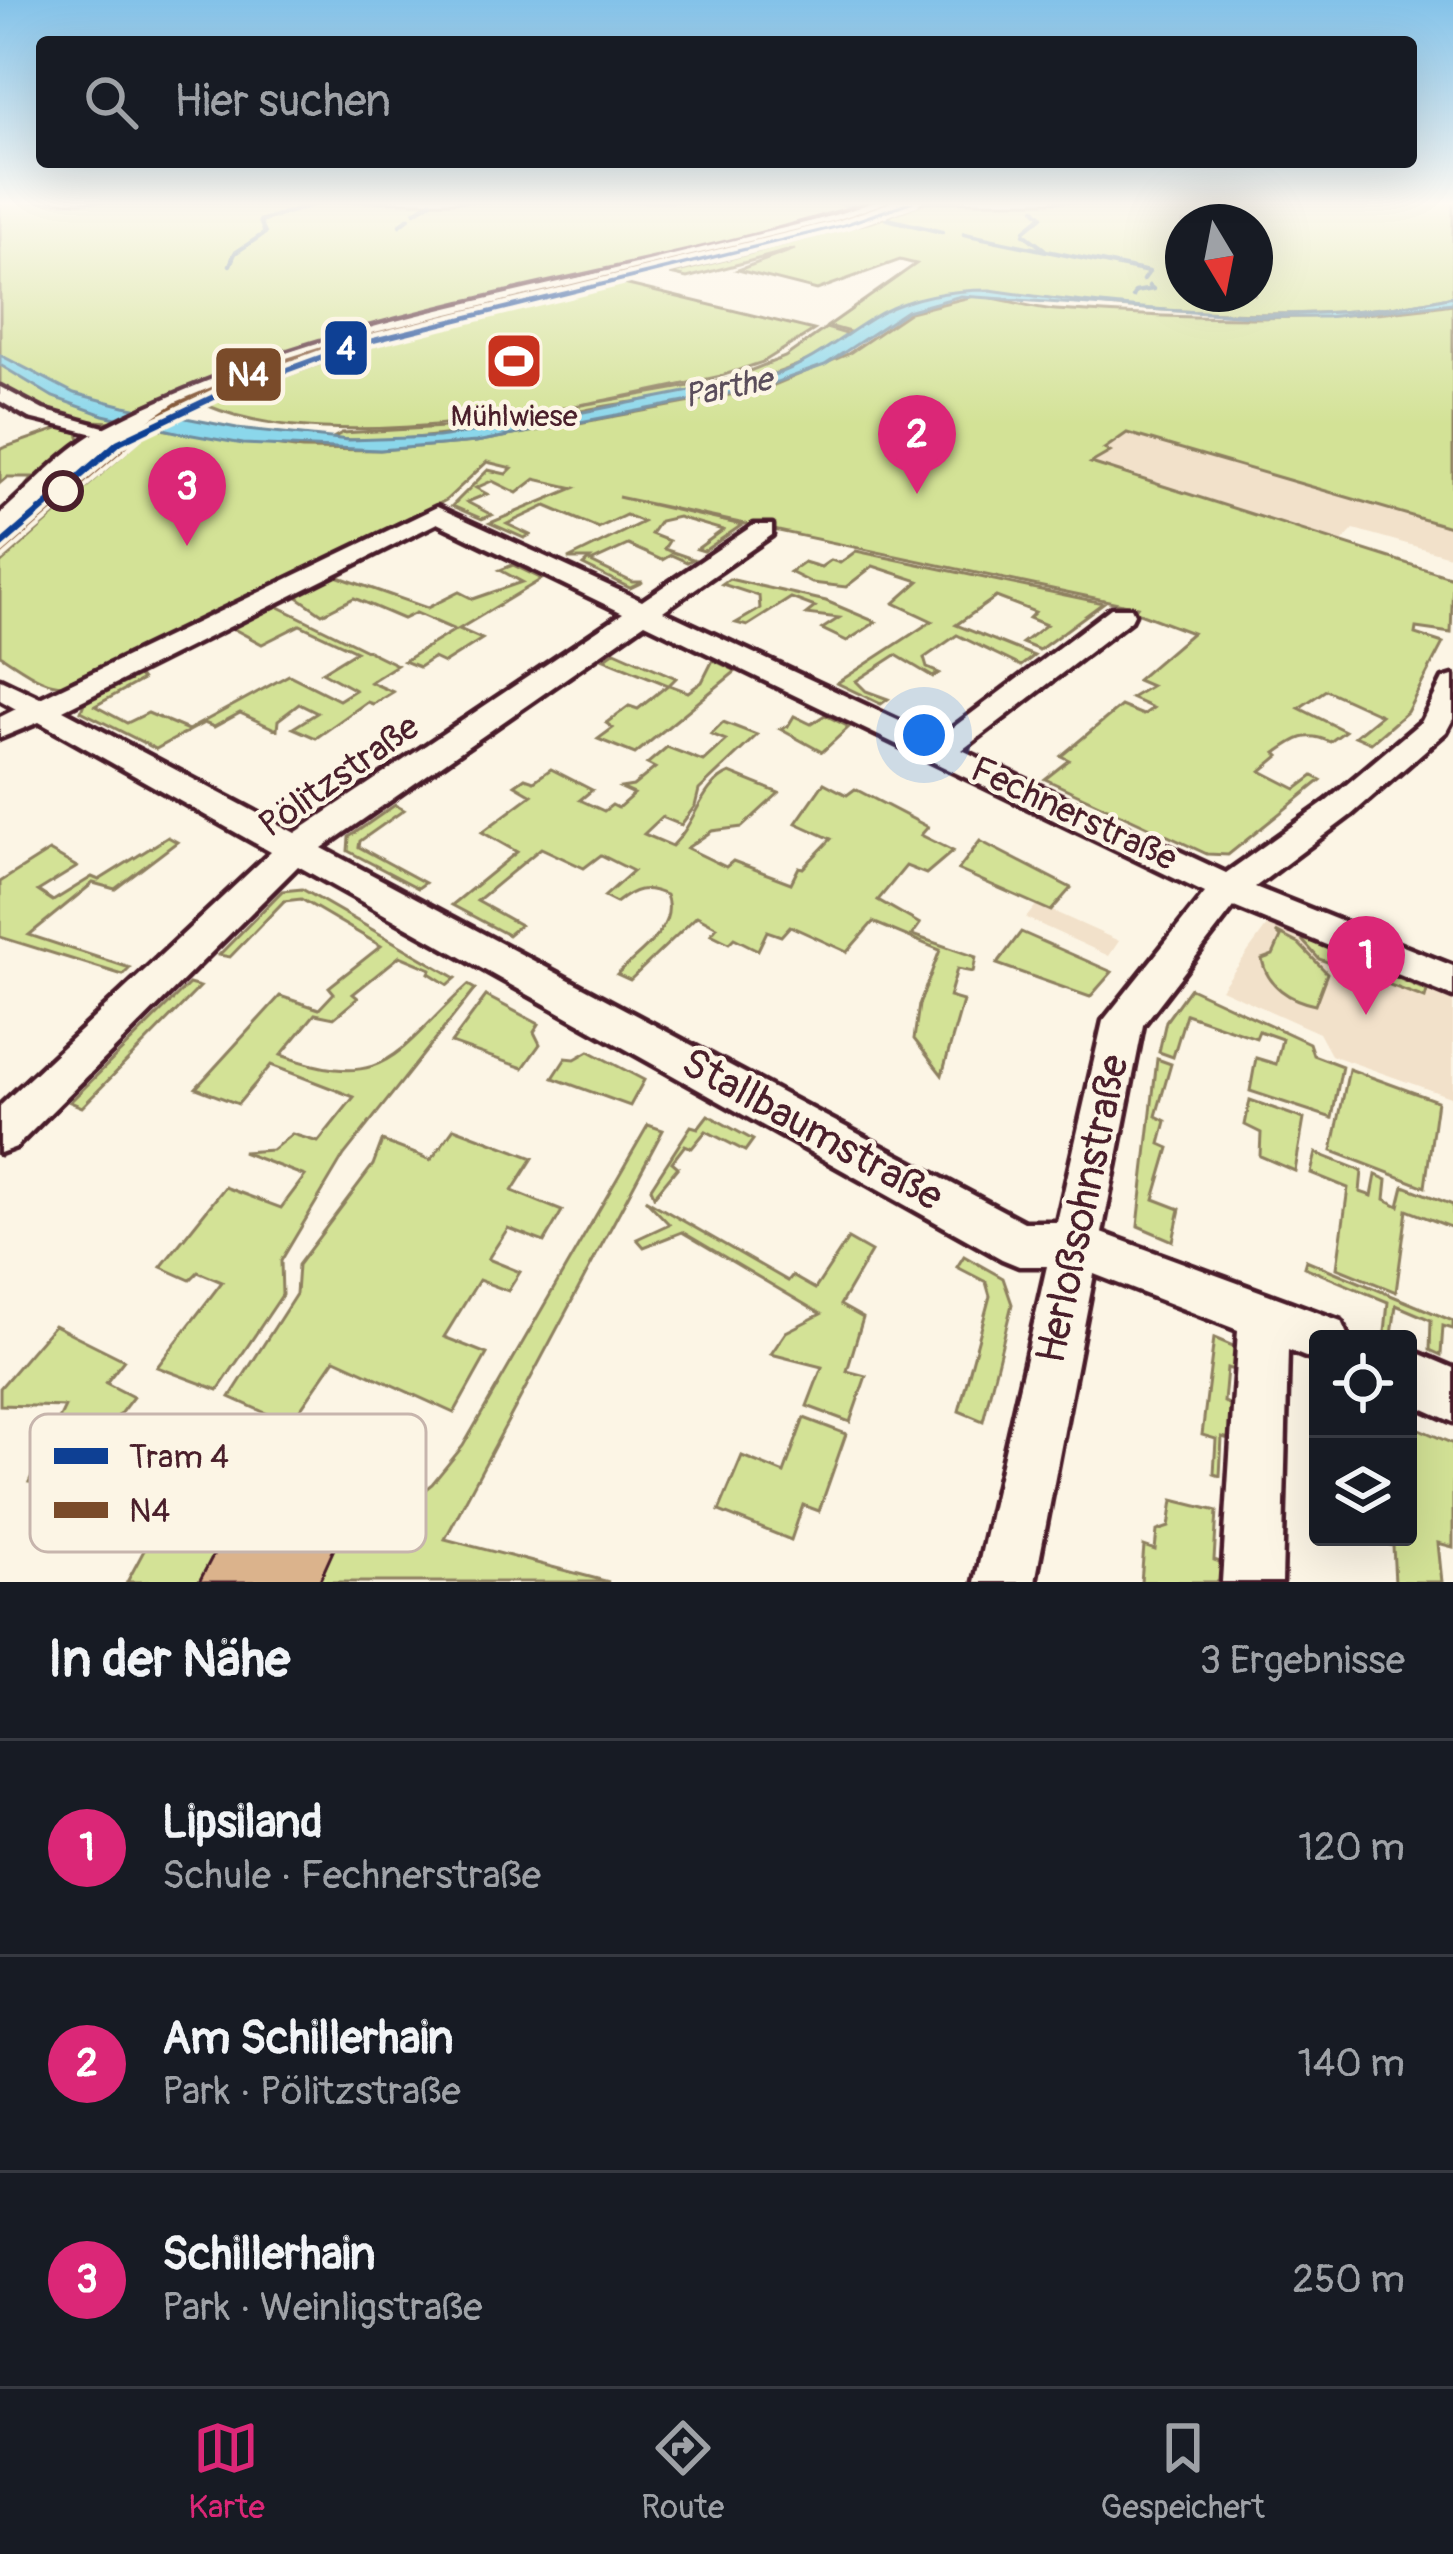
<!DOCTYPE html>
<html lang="de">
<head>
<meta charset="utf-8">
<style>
	body { margin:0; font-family:Pangolin,sans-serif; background:#242831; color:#f1f3f6 }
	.controls { position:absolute; right:36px; bottom:36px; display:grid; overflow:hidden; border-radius:12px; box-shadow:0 12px 48px #0002 }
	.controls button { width:108px; height:108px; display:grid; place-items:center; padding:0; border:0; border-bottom:3px solid #363941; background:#171b24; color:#f1f3f6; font:60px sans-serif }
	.compass { position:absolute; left:1165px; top:204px; width:108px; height:108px; border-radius:50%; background:#171b24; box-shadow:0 12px 48px #0002; rotate:170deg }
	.you { position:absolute; left:924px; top:735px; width:42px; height:42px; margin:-30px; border:9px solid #fff; border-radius:50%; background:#1a73e8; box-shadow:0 0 0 18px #1a73e833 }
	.badge { display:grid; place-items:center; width:78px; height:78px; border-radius:50%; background:#db2777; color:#fff; font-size:39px; font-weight:700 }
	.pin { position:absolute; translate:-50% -99px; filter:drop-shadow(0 3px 6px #0008) }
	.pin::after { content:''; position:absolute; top:63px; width:42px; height:36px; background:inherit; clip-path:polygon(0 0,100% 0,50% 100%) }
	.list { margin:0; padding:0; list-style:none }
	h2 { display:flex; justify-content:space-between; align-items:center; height:156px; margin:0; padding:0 48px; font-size:51px }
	h2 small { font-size:39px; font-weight:400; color:#9ea1a6 }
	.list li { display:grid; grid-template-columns:78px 1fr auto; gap:36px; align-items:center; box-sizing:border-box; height:216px; padding:0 48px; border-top:3px solid #363941 }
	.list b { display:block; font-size:45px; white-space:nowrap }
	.list p { margin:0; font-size:39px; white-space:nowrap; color:#9ea1a6 }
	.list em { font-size:39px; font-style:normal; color:#9ea1a6 }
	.icon { flex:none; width:66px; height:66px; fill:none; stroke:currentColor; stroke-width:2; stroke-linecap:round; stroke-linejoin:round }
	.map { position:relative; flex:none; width:1453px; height:1582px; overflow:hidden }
	.search { position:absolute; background:#171b24; box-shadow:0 12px 48px #0002; left:36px; right:36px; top:36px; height:132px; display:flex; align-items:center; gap:30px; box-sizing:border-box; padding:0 42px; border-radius:12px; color:#9ea1a6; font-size:45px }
	.sheet { height:804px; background:#171b24 }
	nav { display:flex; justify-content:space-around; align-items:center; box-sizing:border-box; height:168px; border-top:3px solid #363941; background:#171b24; font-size:33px; color:#9ea1a6 }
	nav a { display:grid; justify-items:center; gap:6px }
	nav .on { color:#db2777 }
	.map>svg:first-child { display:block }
	.built { fill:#f2e1ca }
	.green { fill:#d3e296; stroke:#8e8060; stroke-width:3; fill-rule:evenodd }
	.water { fill:#8bd7eb; stroke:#718d9e; stroke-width:3 }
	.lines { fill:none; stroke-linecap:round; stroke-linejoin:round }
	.stream { stroke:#718d9e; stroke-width:4.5 }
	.building { fill:#dbb38c; stroke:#4a1f2b; stroke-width:3 }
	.street-casing { stroke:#4a1f2b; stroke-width:9 }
	.secondary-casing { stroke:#4a1f2b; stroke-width:9 }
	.street { fill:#fcf5e5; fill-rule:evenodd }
	.secondary { fill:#fcf5e5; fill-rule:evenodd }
	.bus-1-casing { stroke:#fcf5e5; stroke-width:9 }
	.bus-1 { fill:#7a4b2a; fill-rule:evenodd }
	.tram-1-casing { stroke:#fcf5e5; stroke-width:9 }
	.tram-1 { fill:#0e4094; fill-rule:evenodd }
	.stop-dot { fill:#fcf5e5; stroke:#4a1f2b; stroke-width:6 }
	.labels { text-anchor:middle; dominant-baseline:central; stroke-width:9; stroke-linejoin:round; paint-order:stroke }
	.far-poi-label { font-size:30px; fill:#4a1f2b; stroke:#fcf5e5 }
	.far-water-label { font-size:33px; font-style:italic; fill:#5a4d5b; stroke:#fcf5e5 }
	.street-label { font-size:36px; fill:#4a1f2b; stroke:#fcf5e5 }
	.near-street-label { font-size:42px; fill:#4a1f2b; stroke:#fcf5e5 }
	.key { fill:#fcf5e5; stroke:#c7b5ad; stroke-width:3 }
	.key-label { font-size:33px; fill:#4a1f2b }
	.line-badge { stroke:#fcf5e5; stroke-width:4.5 }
	.badge-label { font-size:33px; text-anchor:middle; font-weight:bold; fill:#fff }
</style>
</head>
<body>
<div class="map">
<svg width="1453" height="1582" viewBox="0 0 1453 1582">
	<rect width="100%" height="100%" fill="#fcf5e5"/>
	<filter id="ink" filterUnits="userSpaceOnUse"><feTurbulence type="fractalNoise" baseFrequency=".00833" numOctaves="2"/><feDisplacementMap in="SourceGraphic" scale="24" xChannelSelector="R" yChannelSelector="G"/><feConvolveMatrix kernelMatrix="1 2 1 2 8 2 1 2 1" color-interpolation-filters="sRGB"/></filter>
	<g filter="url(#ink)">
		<g class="built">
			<polygon points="1127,433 1453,528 1453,557 1354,529 1341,543 1089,463 1108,453 1103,450"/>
			<polygon points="1037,904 1119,941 1109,956 1026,918"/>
			<polygon points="1272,919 1453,997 1453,1098 1331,1055 1319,1033 1221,989"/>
		</g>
		<g class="green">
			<path d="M0,202h884l-539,135 -222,84c-41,4 -90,-9 -123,-33z"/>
			<path d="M925,202h528v94c-103,24 -218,19 -323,12 -104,-8 -183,-40 -277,25l-25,-7 88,-62 -16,-4 -83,30 -79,-20 57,-21 -108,29 -17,-4 205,-53zM1183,222h72v72h-72z"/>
			<path d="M620,283l194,47 -51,32 -42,14c-135,30 -387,84 -515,29l159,-57z"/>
			<path d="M974,296c28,1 54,12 82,14 133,9 265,14 397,-6v224l-326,-95 -23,16 6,3 -19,11 362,115 -2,55 -35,-5 -1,6 28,9 -36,69 -36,31 -16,-7 26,-21 -55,-25 -27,18 46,23 -15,11c-23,-11 -33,-4 -54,11l3,3 -18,15 35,18 17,-13 8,4 -93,75 -21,-1 -162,-75 24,-19 -8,-4 60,-50 22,9 10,-7 -22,-10 20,-12 -14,-6 55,-47 -58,-22 3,-4 -519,-110 124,28 -38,26 -7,-2 26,-19 -45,-13 -18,4 -9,13 18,7 -5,8 29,10 -6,3 -16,-7 -9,5 -34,-15 -37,17 41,20h11l-13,6 -47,-23 7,-6h-22l75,-37 -17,-7 -28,13 -52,-22 -39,18 23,11 -6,3 -34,-15 84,-35 -39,-9 -18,14 -25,-12 -16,7 11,6 -20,8 25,13 -10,4 -30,-13 36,-36 18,4 6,-6 -25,-6 -41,38 -26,14 -349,170c-24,6 -51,-17 -71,-29v-91l153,-136 149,21 78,1 96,-8 291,-54 81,-34 62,-42z"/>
			<path d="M826,328l24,7c-72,55 -167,57 -254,73 -88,17 -174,37 -265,31l11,-6 120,-7 267,-47 56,-22z"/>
			<polygon points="63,427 78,433 82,444 37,485 27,484 33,477 7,477 0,483 0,449"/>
			<polygon points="856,551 1103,603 1039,650 1022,643 1046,625 1029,618 1035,612 996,597 956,625 1034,656 1021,666 957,635 924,658 927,668 939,673 933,677 896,655 856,681 866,691 888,699 881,704 837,683 932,621 894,603 919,581 873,566 846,587 812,583 790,572 804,562 821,567 831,560 840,563"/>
			<polygon points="513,565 542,579 459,629 482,639 444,663 433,658 419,667 404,661 455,630 416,613 403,619 354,598 322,614 296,596 336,576 427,608 459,592 473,599 522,582 500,570"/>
			<polygon points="729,579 826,601 876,622 847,641 822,629 839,618 806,614 815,607 791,598 747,626 736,623 760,609 759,596 722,584"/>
			<polygon points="277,606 397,665 370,682 393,692 373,704 367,702 316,738 293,728 317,713 299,704 278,720 277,730 240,713 214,727 204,723 156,749 81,711 84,703 139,676 142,680 95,706 127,723 148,713 188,730 289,675 339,700 355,690 322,672 356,651 300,625 262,644 232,628"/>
			<polygon points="615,651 676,678 669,685 688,692 702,682 713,660 736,671 635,754 598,739 613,728 606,723 629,706 638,709 668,685 604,659"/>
			<polygon points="825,715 849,727 822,752 780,729 788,726 794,716 811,724"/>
			<path d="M723,722l34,13 -58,55 -4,16 -14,19 -19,-8 -18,17 28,12c23,-21 29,-62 58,-73l49,20 -37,34 -30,4 -25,17 39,19 7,-6 58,22 8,-16 4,1 28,-29 -35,-16 28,-40 23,12 8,-6 73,38 -7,8 32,16 -27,23 -20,-8 -28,34 42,24 -8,11 64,22 -3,15 -16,-3 -8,28 14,4 -21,74 -28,-36 5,-34 21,-55 -67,-28 -26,30 -57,-26 -9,10 -14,-5 -9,19 -24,-12 -5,5 -18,-9 6,-7 -20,-11 -67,64 -13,-6c21,-21 62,-46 49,-79 -21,-10 -32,-6 -50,8l-12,-6 29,-26 -32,-16 -17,13 -43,-20 -64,53 43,24 -12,10 -56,-30 65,-53 -35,-20 50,-37 -17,-10 10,-7 9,3 17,-12 41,21 -12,10 24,11 8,-6 6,3 16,-14 -13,-6 12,-2 22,-18 -8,-4 20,-17 36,14 23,-21 -15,-6z"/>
			<polygon points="395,805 404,810 360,841 359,847 425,883 418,888 348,851 349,837"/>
			<polygon points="168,837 177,842 115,889 93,883 29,935 130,968 123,975 0,937 0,882 49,851 77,867 38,891 53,901 92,877 99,880"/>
			<polygon points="980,841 1071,888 1051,911 958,870"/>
			<path d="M302,889l154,89 -8,7 -19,-12 2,-4 -31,-13 -47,38 5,4 -24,20 -19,-4 -34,41c107,39 114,-4 187,-70l7,4 -131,166 -63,106 1,34 -64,95 -61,-23 65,-85 -24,-10 -8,8 -29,-13 64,-80 56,21 24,-32 -63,-24 30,-2 20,-16 26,8 36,-45 -83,-32 -33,39 -42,-16 84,-92 39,13 15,-16 -5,-6 52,-41 -80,-47 -17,2 -54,56 -11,-2 63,-64z"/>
			<polygon points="1021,932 1112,972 1090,997 997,964"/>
			<path d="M1276,932l23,12 28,29 -12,32c-25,-5 -48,-19 -53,-46l11,-4 8,-18z"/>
			<polygon points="1308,938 1427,991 1425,998 1319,959 1303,941"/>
			<polygon points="189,984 200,987 82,1107 70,1102"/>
			<polygon points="1190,988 1309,1043 1313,1055 1342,1066 1332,1118 1250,1091 1256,1058 1276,1064 1282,1039 1259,1031 1256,1038 1186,1014 1173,1057 1159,1052 1166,1021"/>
			<polygon points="486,996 539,1024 534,1032 540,1044 523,1068 451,1043"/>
			<polygon points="589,1051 644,1080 630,1106 553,1078 566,1058 575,1059"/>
			<polygon points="1157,1059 1171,1064 1156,1116 1166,1121 1160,1144 1169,1148 1154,1199 1180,1209 1173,1241 1138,1226"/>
			<polygon points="1349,1069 1437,1101 1425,1187 1332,1151"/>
			<polygon points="1250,1100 1304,1119 1295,1171 1260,1156 1261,1133 1245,1125"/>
			<polygon points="708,1115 753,1140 745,1151 706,1131 692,1148 685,1145 672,1162 678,1167 654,1196 651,1188 691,1126 698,1128"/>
			<polygon points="648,1125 663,1130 445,1539 609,1582 319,1582 345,1522 240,1504 199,1582 127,1582 147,1545 52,1515 69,1487 225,1504 248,1444 283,1494 354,1519 393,1515 432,1484 463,1446"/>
			<polygon points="454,1128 533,1158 512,1191 562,1211 544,1242 508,1228 488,1259 520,1272 508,1291 479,1280 444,1337 487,1354 454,1413 335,1359 290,1424 230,1397 296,1294 298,1265 373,1165 382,1141 431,1160"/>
			<polygon points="1316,1153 1362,1171 1360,1192 1372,1196 1376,1175 1387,1180 1385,1199 1399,1206 1404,1186 1453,1205 1453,1228 1407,1210 1396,1292 1337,1268 1348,1188 1311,1173"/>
			<polygon points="645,1199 788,1281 792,1276 815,1289 848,1239 871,1252 840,1305 863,1318 847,1371 866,1376 850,1422 807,1406 822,1367 771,1354 786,1332 821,1314 682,1232 644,1247 637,1239 669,1224"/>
			<polygon points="964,1256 1003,1278 1012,1304 983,1421 959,1411 990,1296 986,1282 957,1267"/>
			<polygon points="1306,1260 1453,1321 1453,1329 1443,1326 1441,1355 1430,1350 1431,1320 1396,1305 1392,1335 1385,1332 1388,1302 1304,1267"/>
			<polygon points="54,1325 124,1360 106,1383 133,1397 64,1487 29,1482 65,1407 0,1405 0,1388"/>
			<polygon points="1214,1338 1245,1351 1244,1373 1227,1368 1224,1402 1242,1409 1240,1442 1222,1437 1220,1476 1214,1474 1216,1439 1202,1435"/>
			<polygon points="804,1418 846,1434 819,1511 803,1505 791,1540 719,1511 742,1456 784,1473"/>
			<polygon points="1408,1424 1453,1444 1453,1547 1438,1543 1442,1582 1395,1582 1393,1546 1365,1537 1408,1537"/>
			<polygon points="1173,1500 1217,1511 1214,1560 1234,1567 1233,1582 1141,1582 1144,1546 1155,1550 1157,1531 1169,1527"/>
		</g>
		<path class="water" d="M990,290c145,21 319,39 463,6v7l-127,14h-61l-304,-21 -54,15 -82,54 -62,22 -287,55 -96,8 -137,-6 -62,-11 -78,-18 -50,-18 -53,-32v-10l74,38 50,13 113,22 112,12 89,-3 69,-10 270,-53c40,-14 67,-40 104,-61 34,-18 72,-23 109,-23z"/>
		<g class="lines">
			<g class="stream">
				<polyline points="839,203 861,208"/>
				<polyline points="415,212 431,202"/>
				<polyline points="887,219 942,232"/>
				<polyline points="400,225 409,218"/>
				<polyline points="1025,230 1042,216 1035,209"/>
				<polyline points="964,234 1149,272 1143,280"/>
				<polyline points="1024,234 1044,249"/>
				<polyline points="230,265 235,253 265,233 260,221 322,202"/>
				<polyline points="1133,297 1135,292 1153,289 1149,286"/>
			</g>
		</g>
		<polygon class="building" points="240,1504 346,1522 319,1582 199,1582"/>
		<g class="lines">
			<g class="street-casing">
				<g id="street">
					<polygon points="0,387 43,410 125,433 115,439 29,418 0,401"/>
					<path d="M437,507l205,94 112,-76h18v10l-109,76 275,128 173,-131h20l3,6 -3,6 -169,130 264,123 101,-72 95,-80 21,-42 10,-3v43l-7,13 -95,83 -96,72 198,79v31l-219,-90 -91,118 -41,208 239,88 8,18h-31v23l-30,-12 -6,232h-60l16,-252 -144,-56 -59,308h-60l72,-316h-28l-17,-7 -704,-393 -282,281 -16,6v-47l271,-254 -232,-130 -39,16v-21l16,-8 -16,-9v-21l40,19zM437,523l186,90 -328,220 -232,-123zM645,623l560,270 -102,128 -46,201h-33l-702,-374z"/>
					<polygon points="1408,1349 1453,1368 1453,1422 1408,1402"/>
				</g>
			</g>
			<g class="secondary-casing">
				<path id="secondary" d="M877,202h28l-60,23 -483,120 -89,28 -148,66 -22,14 -91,85 -12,3v-27c33,-29 66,-67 106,-87 240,-124 516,-143 771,-225z"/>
			</g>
			<use href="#street" class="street"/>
			<use href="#secondary" class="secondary"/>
			<g class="bus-1-casing">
				<polygon id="bus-1" points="887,202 897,202 840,222 356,342 267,370 182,406 149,428 0,557 0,548 143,424 176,402 261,366 350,338 836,220"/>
			</g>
			<use href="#bus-1" class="bus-1"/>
			<g class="tram-1-casing">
				<polygon id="tram-1" points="905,202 915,202 846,226 358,347 221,397 122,444 0,550 0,541 116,440 215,393 352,343 842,224"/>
			</g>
			<use href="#tram-1" class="tram-1"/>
		</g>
	</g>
	<linearGradient id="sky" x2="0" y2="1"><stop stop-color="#83c2e9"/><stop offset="0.48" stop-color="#fefaf3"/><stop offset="1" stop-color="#fefaf3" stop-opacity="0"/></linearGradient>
	<rect width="1453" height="424" fill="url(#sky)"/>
	<defs>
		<g id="stadium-square" transform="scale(3)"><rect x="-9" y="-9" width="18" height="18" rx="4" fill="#c8321e" stroke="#fcf5e5"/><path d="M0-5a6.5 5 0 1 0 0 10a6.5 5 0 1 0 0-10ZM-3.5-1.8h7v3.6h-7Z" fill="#fff"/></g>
	</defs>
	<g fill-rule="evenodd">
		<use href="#stadium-square" x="514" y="361"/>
	</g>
	<circle class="stop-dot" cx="63" cy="491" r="18"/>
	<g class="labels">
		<g class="far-poi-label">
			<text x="514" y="416">Mühlwiese</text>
		</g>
		<g class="far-water-label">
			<text transform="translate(728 388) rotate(-12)">Parthe</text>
		</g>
		<g class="street-label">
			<text transform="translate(339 776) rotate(-35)">Pölitzstraße</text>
			<text transform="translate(1074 814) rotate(25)">Fechnerstraße</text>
		</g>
		<g class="near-street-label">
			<text transform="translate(812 1130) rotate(29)">Stallbaumstraße</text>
			<text transform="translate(1083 1209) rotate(-78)">Herloßsohnstraße</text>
		</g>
	</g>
	<rect x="30" y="1414" width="396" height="138" rx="18" class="key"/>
	<rect x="54" y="1448" width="54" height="16" fill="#0e4094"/>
	<rect x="54" y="1502" width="54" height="16" fill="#7a4b2a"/>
	<g class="key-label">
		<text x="129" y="1468">Tram 4</text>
		<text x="129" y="1522">N4</text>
	</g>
	<g class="line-badge">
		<rect x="323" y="319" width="46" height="58" rx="12" fill="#0e4094"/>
		<rect x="214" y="346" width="69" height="57" rx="12" fill="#7a4b2a"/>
	</g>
	<g class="badge-label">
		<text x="346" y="360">4</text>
		<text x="248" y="386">N4</text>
	</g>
</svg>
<div class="controls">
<button><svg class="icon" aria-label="locate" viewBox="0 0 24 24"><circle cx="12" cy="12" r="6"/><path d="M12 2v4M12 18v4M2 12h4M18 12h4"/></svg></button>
<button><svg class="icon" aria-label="layers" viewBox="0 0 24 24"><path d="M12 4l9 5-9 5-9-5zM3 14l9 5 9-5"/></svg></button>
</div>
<svg class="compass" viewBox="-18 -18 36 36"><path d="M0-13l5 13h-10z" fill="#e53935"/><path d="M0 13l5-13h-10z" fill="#9ea1a6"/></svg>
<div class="you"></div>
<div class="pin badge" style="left:1366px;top:1015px">1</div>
<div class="pin badge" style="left:917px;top:494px">2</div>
<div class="pin badge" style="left:187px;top:546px">3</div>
<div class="search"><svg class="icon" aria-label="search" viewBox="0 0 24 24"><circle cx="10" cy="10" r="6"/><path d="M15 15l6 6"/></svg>Hier suchen</div>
</div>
<section class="sheet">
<h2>In der Nähe<small>3 Ergebnisse</small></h2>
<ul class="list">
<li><span class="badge">1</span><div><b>Lipsiland</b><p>Schule · Fechnerstraße</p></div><em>120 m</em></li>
<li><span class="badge">2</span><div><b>Am Schillerhain</b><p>Park · Pölitzstraße</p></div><em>140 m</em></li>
<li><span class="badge">3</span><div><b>Schillerhain</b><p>Park · Weinligstraße</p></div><em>250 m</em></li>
</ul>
</section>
<nav>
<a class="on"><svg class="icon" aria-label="map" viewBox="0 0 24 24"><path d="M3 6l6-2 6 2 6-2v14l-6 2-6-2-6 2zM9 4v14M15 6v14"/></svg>Karte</a>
<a><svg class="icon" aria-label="directions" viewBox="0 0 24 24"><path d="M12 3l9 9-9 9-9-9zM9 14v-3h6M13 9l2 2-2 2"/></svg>Route</a>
<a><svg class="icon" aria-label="saved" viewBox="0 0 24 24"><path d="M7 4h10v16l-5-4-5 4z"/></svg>Gespeichert</a>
</nav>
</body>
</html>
